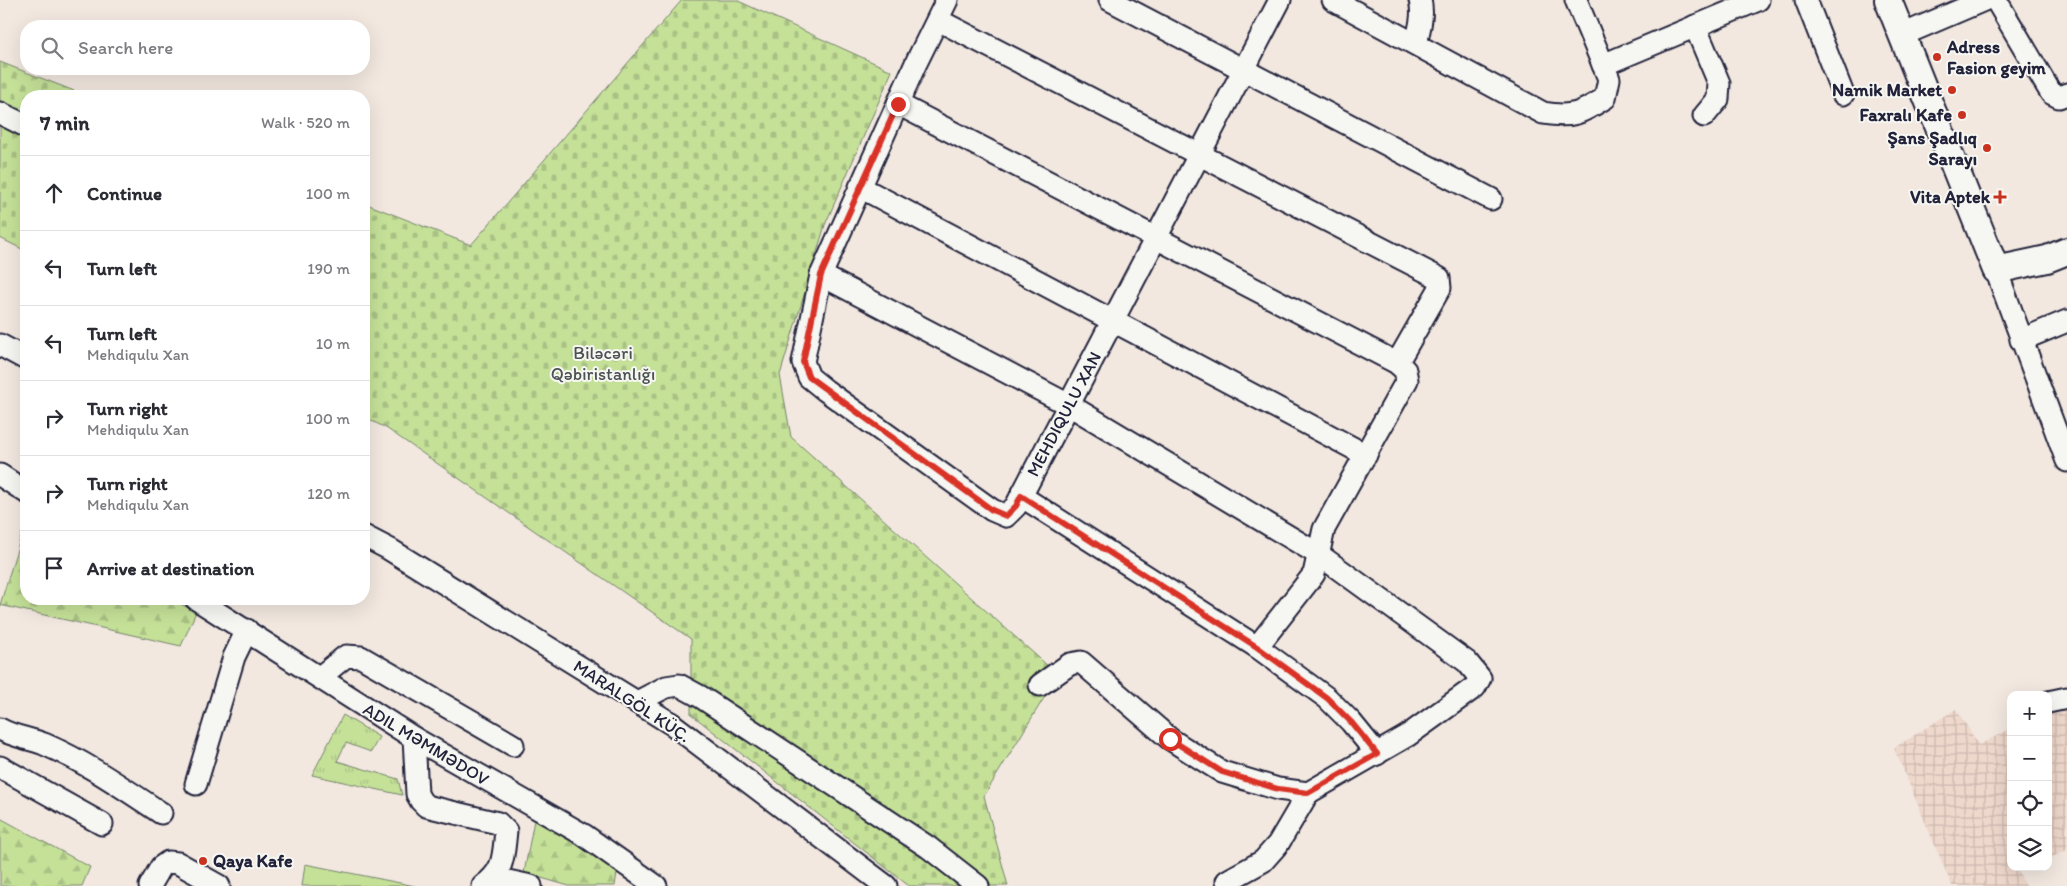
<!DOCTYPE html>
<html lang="en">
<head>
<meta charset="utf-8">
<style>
	body { margin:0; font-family:Itim,sans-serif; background:#f7f7f7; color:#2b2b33 }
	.controls { position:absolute; right:15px; bottom:15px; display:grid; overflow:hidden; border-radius:10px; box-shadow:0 5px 20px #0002 }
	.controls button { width:45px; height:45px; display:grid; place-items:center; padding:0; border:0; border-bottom:1px solid #e1e1e2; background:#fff; color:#2b2b33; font:25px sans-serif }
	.stop { position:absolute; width:15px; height:15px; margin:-11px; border:4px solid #d93025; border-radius:50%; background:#fff }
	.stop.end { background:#d93025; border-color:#fff; box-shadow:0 1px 5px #0008 }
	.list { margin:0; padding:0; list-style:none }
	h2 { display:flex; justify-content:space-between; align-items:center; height:65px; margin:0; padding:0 20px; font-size:21px }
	h2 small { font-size:16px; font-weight:400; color:#7c7c81 }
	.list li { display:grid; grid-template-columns:32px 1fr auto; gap:15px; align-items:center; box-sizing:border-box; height:75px; padding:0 20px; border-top:1px solid #e1e1e2 }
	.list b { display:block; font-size:19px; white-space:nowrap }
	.list p { margin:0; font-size:16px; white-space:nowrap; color:#7c7c81 }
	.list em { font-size:16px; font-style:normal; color:#7c7c81 }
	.icon { flex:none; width:28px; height:28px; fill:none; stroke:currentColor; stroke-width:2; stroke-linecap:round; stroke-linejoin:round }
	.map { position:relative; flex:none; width:2067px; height:886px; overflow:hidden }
	.search { position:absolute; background:#fff; box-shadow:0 5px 20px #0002; left:20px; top:20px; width:350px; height:55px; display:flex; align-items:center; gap:12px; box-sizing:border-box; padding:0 18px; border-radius:20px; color:#7c7c81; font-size:19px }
	.panel { position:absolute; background:#fff; box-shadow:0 5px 20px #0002; left:20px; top:90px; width:350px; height:515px; border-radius:20px }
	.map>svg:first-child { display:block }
	.industrial { fill:url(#industrial-grid) }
	.grass { fill:url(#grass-tufts); stroke:#74826a }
	.forest { fill:url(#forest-firs); stroke:#74826a }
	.cemetery { fill:url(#cemetery-stones); stroke:#74826a }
	.green { fill:#c5e198; stroke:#74826a }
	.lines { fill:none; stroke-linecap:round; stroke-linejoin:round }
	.minor-casing { stroke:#22223b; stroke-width:25 }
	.major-casing { stroke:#22223b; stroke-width:30 }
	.minor { stroke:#f6f6f2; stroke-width:21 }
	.major { stroke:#f6f6f2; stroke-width:26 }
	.route { stroke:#d93025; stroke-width:6 }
	.poi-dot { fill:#c8321e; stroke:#f6f6f2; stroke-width:2 }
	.labels { text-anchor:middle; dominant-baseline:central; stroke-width:4; stroke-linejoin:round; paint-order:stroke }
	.poi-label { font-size:18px; font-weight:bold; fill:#22223b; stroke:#f6f6f2; text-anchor:end }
	.park-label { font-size:18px; fill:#4b5252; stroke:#f6f6f2 }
	.street-label { font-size:18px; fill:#22223b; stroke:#f6f6f2 }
</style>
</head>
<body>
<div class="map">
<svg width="2067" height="886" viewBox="0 0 2067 886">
	<defs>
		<pattern id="industrial-grid" width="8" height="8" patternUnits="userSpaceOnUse" patternTransform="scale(1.25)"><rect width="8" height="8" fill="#eed7cb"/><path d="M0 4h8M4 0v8" fill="none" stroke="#ccb8af"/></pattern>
		<pattern id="grass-tufts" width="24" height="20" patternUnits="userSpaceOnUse" patternTransform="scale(1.25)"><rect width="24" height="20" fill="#c5e198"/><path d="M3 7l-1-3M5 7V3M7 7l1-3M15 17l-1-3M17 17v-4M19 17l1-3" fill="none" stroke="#a9c184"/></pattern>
		<pattern id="forest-firs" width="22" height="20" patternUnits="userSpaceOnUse" patternTransform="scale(1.25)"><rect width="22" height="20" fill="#c5e198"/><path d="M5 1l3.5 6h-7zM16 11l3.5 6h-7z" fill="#a9c184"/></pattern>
		<pattern id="cemetery-stones" width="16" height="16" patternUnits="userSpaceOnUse" patternTransform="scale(1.25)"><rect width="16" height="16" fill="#c5e198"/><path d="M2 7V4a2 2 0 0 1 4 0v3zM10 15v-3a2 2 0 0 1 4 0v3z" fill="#a9c184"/></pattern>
	</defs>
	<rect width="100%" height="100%" fill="#f2e8e0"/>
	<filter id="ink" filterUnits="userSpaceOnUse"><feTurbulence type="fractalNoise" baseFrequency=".02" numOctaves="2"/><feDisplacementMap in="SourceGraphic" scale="10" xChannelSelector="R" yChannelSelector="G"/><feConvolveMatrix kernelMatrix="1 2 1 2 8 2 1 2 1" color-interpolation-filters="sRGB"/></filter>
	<g filter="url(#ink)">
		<g class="industrial">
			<polygon points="2067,707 2067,850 2048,859 2048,714"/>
			<polygon points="1956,709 1979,745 2011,728 2011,867 2030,867 2019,872 2025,886 1952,886 1894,748"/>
		</g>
		<polygon class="grass" points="343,715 379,737 371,752 346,743 337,761 398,779 402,795 312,775"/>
		<g class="forest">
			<polygon points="26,520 26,599 171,599 196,612 181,646 0,605"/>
			<polygon points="0,818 90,867 82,886 0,886"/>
			<polygon points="534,820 618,866 615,886 569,886 524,873"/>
		</g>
		<g class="cemetery">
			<polygon points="682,0 736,0 892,71 825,225 780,375 791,437 1058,675 984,796 1008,886 909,886 691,714 691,639 386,428 364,417 364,203 471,245"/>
			<polygon points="0,62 87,96 26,96 26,251 0,238"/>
		</g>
		<polygon class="green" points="305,864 415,886 302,886"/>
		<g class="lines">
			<g class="minor-casing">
				<g id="minor">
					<polyline points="947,0 916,63 821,275 803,362 809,377 825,390 992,510 1006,516 1016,506 1280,0"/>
					<polyline points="1110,0 1491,199"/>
					<path d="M1333,0l210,113c29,5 37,1 62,-15l4,-19 -33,-79"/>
					<polyline points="1806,0 1843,94"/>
					<polyline points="1996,0 2051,93 2059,97 2067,94"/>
					<polyline points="938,20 1439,278 1440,288 1397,363"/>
					<polyline points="1695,26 1719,83 1718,99 1704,116"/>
					<polyline points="1902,35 1984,0"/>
					<path d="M1416,44c3,-14 8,-29 4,-44"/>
					<polyline points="1603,65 1758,0"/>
					<polyline points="898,104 1397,363 1405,370 1407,380 1324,529 1314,574 1257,647"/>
					<polyline points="0,113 26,126"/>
					<polyline points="860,187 1366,455"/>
					<polyline points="1996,270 2067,461"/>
					<polyline points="821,275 1069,405 1318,554 1467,662 1480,678 1475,687 1407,736 1308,793 1278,789 1222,772 1170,739 1081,662 1070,664 1040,685"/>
					<polyline points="2021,340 2067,321"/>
					<polyline points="0,345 26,359"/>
					<polyline points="0,475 26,492"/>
					<polyline points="1021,496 1257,647 1327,698 1351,722 1377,754"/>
					<polyline points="364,536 389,549 672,724 886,886"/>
					<polyline points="196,599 414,738 584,835 656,886"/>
					<polyline points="320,677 346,656 361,657 513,745"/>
					<polyline points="637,702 666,687 679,685 701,697 928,847 978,886"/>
					<polyline points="2048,702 2067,698"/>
					<path d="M0,729c14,8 29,9 44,15 42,18 79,44 117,69"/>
					<path d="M414,738l3,56 4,7 5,5 72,17 8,8c-3,25 -1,39 -23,55"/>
					<polyline points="0,767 102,824"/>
					<polyline points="196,784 234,657 247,630"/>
					<polyline points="494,878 531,886"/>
					<polyline points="1227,881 1263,861 1278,844 1308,793"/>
					<polyline points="150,886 161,867 168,862 178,863 219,886"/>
				</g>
			</g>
			<g class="major-casing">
				<polyline id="major" points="1888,0 1996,270 2047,259 2067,251"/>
			</g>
			<use href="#minor" class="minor"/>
			<use href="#major" class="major"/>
		</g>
	</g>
	<g class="lines" filter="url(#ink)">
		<polyline class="route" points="898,104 821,275 803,362 809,377 992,510 1006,516 1016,506 1021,496 1257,647 1327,698 1351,722 1377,754 1308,793 1278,789 1222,772 1170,739"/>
	</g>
	<g class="poi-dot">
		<circle cx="1937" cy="57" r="5"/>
		<circle cx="1952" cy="90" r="5"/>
		<circle cx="1962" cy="115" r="5"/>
		<circle cx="1987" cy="148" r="5"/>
		<path d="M1997.5 189.5h5v5h5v5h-5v5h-5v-5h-5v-5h5z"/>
		<circle cx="203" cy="861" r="5"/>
	</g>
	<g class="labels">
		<g class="poi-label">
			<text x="1947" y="47" text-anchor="start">Adress<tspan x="1947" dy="21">Fasion geyim</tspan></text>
			<text x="1942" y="90">Namik Market</text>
			<text x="1952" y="115">Faxralı Kafe</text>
			<text x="1977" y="138">Şans Şadlıq<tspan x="1977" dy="21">Sarayı</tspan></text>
			<text x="1990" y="197">Vita Aptek</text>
			<text x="213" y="861" text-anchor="start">Qaya Kafe</text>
		</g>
		<g class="park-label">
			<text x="603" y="353">Biləcəri<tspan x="603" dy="21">Qəbiristanlığı</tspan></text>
		</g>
		<g class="street-label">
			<text transform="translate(1064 414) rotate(-62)">MEHDIQULU XAN</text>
			<text transform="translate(632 701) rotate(33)">MARALGÖL KÜÇ.</text>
			<text transform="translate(426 744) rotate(31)">ADIL MƏMMƏDOV</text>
		</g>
	</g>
</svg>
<div class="controls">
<button>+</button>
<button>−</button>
<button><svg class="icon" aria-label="locate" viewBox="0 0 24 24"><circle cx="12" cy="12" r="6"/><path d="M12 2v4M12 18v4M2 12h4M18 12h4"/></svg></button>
<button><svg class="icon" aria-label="layers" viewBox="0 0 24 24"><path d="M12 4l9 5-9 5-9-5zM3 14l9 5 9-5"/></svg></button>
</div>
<div class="stop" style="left:1170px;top:739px"></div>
<div class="stop end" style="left:898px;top:104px"></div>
<div class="search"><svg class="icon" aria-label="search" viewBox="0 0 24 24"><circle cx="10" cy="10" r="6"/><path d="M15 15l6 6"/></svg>Search here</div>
<section class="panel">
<h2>7 min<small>Walk · 520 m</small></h2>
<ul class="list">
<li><svg class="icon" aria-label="ahead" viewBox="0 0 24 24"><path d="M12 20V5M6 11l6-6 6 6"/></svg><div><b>Continue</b></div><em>100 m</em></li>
<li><svg class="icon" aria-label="left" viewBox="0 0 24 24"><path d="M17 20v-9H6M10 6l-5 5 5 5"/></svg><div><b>Turn left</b></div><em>190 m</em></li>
<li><svg class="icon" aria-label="left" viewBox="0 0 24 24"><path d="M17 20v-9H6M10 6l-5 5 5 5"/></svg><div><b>Turn left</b><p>Mehdiqulu Xan</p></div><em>10 m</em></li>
<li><svg class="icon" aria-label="right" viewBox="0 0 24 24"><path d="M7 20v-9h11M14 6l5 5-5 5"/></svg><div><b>Turn right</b><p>Mehdiqulu Xan</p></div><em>100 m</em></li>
<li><svg class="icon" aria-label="right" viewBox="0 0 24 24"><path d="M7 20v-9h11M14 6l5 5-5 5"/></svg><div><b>Turn right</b><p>Mehdiqulu Xan</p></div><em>120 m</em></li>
<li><svg class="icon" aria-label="arrive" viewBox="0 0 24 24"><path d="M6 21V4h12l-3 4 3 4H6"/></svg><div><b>Arrive at destination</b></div></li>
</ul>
</section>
</div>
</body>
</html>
